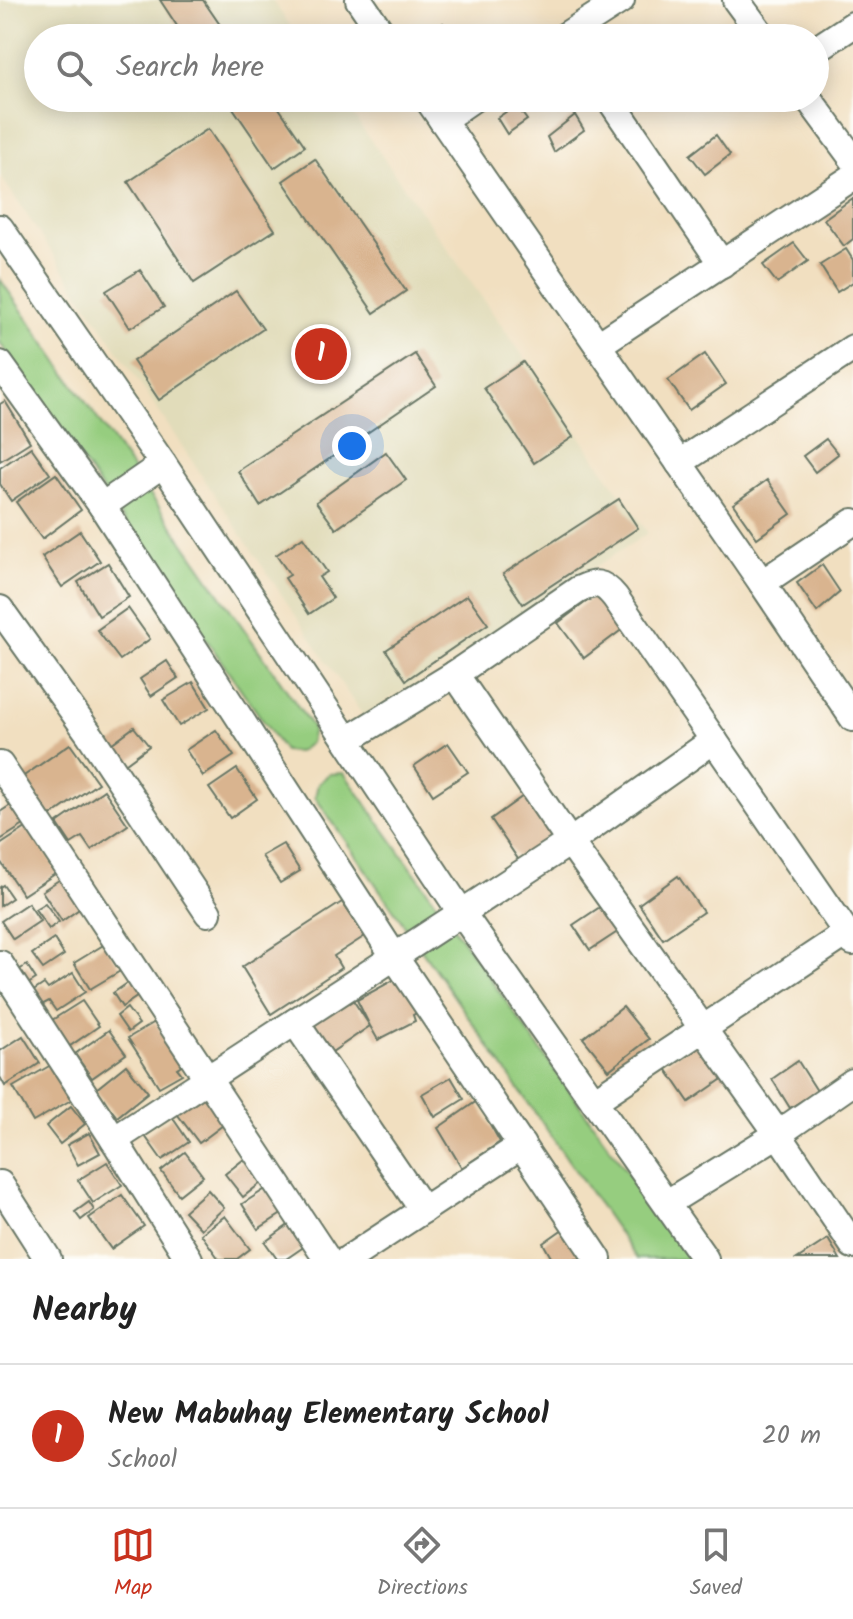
<!DOCTYPE html>
<html lang="en">
<head>
<meta charset="utf-8">
<style>
	body { margin:0; font-family:Kalam,sans-serif; background:#f6f6f6; color:#222 }
	.you { position:absolute; left:352px; top:446px; width:28px; height:28px; margin:-20px; border:6px solid #fff; border-radius:50%; background:#1a73e8; box-shadow:0 0 0 12px #1a73e833 }
	.badge { display:grid; place-items:center; width:52px; height:52px; border-radius:50%; background:#c8321e; color:#fff; font-size:26px; font-weight:700 }
	.pin { position:absolute; translate:-50% -50%; border:4px solid #fff; box-shadow:0 2px 8px #0006 }
	.list { margin:0; padding:0; list-style:none }
	h2 { display:flex; justify-content:space-between; align-items:center; height:104px; margin:0; padding:0 32px; font-size:34px }
	h2 small { font-size:26px; font-weight:400; color:#767676 }
	.list li { display:grid; grid-template-columns:52px 1fr auto; gap:24px; align-items:center; box-sizing:border-box; height:144px; padding:0 32px; border-top:2px solid #e0e0e0 }
	.list b { display:block; font-size:30px; white-space:nowrap }
	.list p { margin:0; font-size:26px; white-space:nowrap; color:#767676 }
	.list em { font-size:26px; font-style:normal; color:#767676 }
	.icon { flex:none; width:44px; height:44px; fill:none; stroke:currentColor; stroke-width:2; stroke-linecap:round; stroke-linejoin:round }
	.map { position:relative; flex:none; width:853px; height:1259px; overflow:hidden }
	.search { position:absolute; background:#fff; box-shadow:0 4px 20px #0003; left:24px; right:24px; top:24px; height:88px; display:flex; align-items:center; gap:20px; box-sizing:border-box; padding:0 28px; border-radius:44px; color:#767676; font-size:30px }
	.sheet { height:248px; background:#fff }
	nav { display:flex; justify-content:space-around; align-items:center; box-sizing:border-box; height:112px; border-top:2px solid #e0e0e0; background:#fff; font-size:22px; color:#767676 }
	nav a { display:grid; justify-items:center; gap:4px }
	nav .on { color:#c8321e }
	.map>svg:first-child { display:block }
	.built { fill:#e1dcba }
	.green { fill:#96cd7f; stroke:#5a855a; stroke-width:2 }
	.building { fill:#d9b48f }
	.lines { fill:none; stroke-linecap:round; stroke-linejoin:round }
	.street-casing { stroke:#687665; stroke-width:30 }
	.street { stroke:#fff; stroke-width:26 }
</style>
</head>
<body>
<div class="map">
<svg width="853" height="1259" viewBox="0 0 853 1259">
	<rect width="100%" height="100%" fill="#fdfcf7"/>
	<filter id="ink" filterUnits="userSpaceOnUse"><feTurbulence type="fractalNoise" baseFrequency=".0125" numOctaves="2"/><feDisplacementMap in="SourceGraphic" scale="16" xChannelSelector="R" yChannelSelector="G"/><feConvolveMatrix kernelMatrix="1 2 1 2 8 2 1 2 1" color-interpolation-filters="sRGB"/></filter>
	<filter id="wash" filterUnits="userSpaceOnUse"><feTurbulence type="fractalNoise" baseFrequency=".006" numOctaves="4" result="noise"/><feDisplacementMap in="SourceGraphic" scale="32" xChannelSelector="R" yChannelSelector="G"/><feGaussianBlur stdDeviation="1.8" result="paint"/><feColorMatrix in="noise" values="0 0 0 0 0 0 0 0 0 0 0 0 0 0 0 0 0 1.4 0 .05"/><feComposite in="paint" operator="in"/></filter>
	<g filter="url(#wash)">
		<rect width="100%" height="100%" fill="#f1dfc0"/>
		<polygon class="built" points="0,0 272,0 299,38 38,38 38,98 341,98 648,533 363,716 0,175"/>
		<g class="green">
			<polygon points="0,279 313,728 310,743 298,752 284,751 0,343"/>
			<polygon points="344,773 689,1259 637,1259 315,797 318,784 329,774"/>
		</g>
		<g id="blocks">
			<g class="building">
				<polygon points="160,0 203,0 229,38 185,38"/>
				<polygon points="443,23 454,38 421,38"/>
				<polygon points="241,98 272,98 305,146 274,168 231,105"/>
				<polygon points="516,105 527,120 507,134 497,118"/>
				<polygon points="575,115 584,130 554,152 547,137"/>
				<polygon points="208,129 275,230 194,283 128,182"/>
				<polygon points="716,135 730,155 705,174 690,155"/>
				<polygon points="315,159 406,291 374,313 283,181"/>
				<polygon points="853,198 853,239 844,246 824,219"/>
				<polygon points="794,243 808,261 777,283 763,265"/>
				<polygon points="846,249 853,260 853,282 837,292 820,265"/>
				<polygon points="140,270 164,307 130,328 106,291"/>
				<polygon points="236,291 263,329 159,400 133,361"/>
				<polygon points="415,354 436,386 260,506 238,471"/>
				<polygon points="705,354 726,384 689,410 668,380"/>
				<polygon points="523,362 573,437 534,463 484,388"/>
				<polygon points="5,401 30,442 0,461 0,404"/>
				<polygon points="826,439 838,454 815,472 803,456"/>
				<polygon points="31,447 50,474 11,501 0,484 0,468"/>
				<polygon points="386,452 406,480 336,529 316,502"/>
				<polygon points="56,474 81,510 42,539 16,502"/>
				<polygon points="767,480 791,514 757,538 733,504"/>
				<polygon points="619,499 638,528 523,604 503,574"/>
				<polygon points="80,531 100,561 62,587 42,557"/>
				<polygon points="303,537 327,572 319,577 333,598 309,614 285,578 290,575 276,555"/>
				<polygon points="108,563 129,597 99,616 78,582"/>
				<polygon points="822,565 840,592 817,612 797,583"/>
				<polygon points="602,590 628,625 584,658 558,623"/>
				<polygon points="467,595 488,624 406,680 386,650"/>
				<polygon points="128,608 150,639 120,660 97,630"/>
				<polygon points="167,661 178,678 151,696 140,679"/>
				<polygon points="193,682 209,708 179,726 163,700"/>
				<polygon points="134,727 149,746 118,769 103,750"/>
				<polygon points="216,730 234,756 203,776 186,750"/>
				<polygon points="448,743 468,772 433,795 414,766"/>
				<polygon points="70,744 98,783 49,817 21,778"/>
				<polygon points="237,769 257,799 230,818 209,788"/>
				<polygon points="104,790 128,825 91,850 82,837 71,844 57,823"/>
				<polygon points="526,794 556,837 520,862 491,819"/>
				<polygon points="14,803 27,823 0,840 0,812"/>
				<polygon points="29,826 58,872 23,895 0,861 0,845"/>
				<polygon points="283,844 300,871 280,883 262,856"/>
				<polygon points="678,876 703,912 663,939 639,904"/>
				<polygon points="62,878 82,907 62,921 42,891"/>
				<polygon points="3,885 12,898 0,906 0,887"/>
				<polygon points="342,902 365,936 334,956 341,968 271,1014 242,967"/>
				<polygon points="28,903 40,921 13,939 1,921"/>
				<polygon points="45,903 59,922 49,929 35,909"/>
				<polygon points="606,903 622,929 590,950 573,925"/>
				<polygon points="54,939 64,955 43,969 32,954"/>
				<polygon points="105,944 122,970 90,989 74,963"/>
				<polygon points="27,965 36,979 23,987 14,973"/>
				<polygon points="73,973 85,992 56,1011 49,1001 38,1007 29,994 44,984 48,989"/>
				<polygon points="399,977 420,1011 413,1015 415,1021 378,1040 370,1026 329,1054 306,1018 347,991 370,1026 357,1000"/>
				<polygon points="135,978 144,992 122,1007 113,993"/>
				<polygon points="82,1001 99,1026 67,1048 49,1022"/>
				<polygon points="623,1007 649,1039 609,1070 583,1038"/>
				<polygon points="127,1008 139,1024 128,1032 117,1016"/>
				<polygon points="155,1022 183,1064 177,1068 182,1074 159,1087 128,1038"/>
				<polygon points="109,1030 126,1054 92,1078 75,1054"/>
				<polygon points="23,1036 40,1063 5,1086 0,1077 0,1051"/>
				<polygon points="702,1037 728,1075 689,1102 663,1064"/>
				<polygon points="798,1061 817,1091 790,1108 772,1079"/>
				<polygon points="51,1065 71,1100 33,1122 13,1087"/>
				<polygon points="126,1065 148,1092 117,1117 95,1090"/>
				<polygon points="451,1077 464,1099 435,1117 422,1094"/>
				<polygon points="208,1087 231,1119 199,1143 175,1111"/>
				<polygon points="477,1101 500,1142 462,1168 438,1128"/>
				<polygon points="71,1106 85,1124 60,1144 46,1126"/>
				<polygon points="172,1117 189,1142 162,1160 145,1136"/>
				<polygon points="89,1133 100,1153 78,1165 67,1145"/>
				<polygon points="185,1152 203,1176 179,1195 161,1171"/>
				<polygon points="253,1152 271,1175 243,1197 225,1174"/>
				<polygon points="107,1162 122,1185 93,1203 78,1180"/>
				<polygon points="275,1183 291,1208 258,1229 242,1204"/>
				<polygon points="208,1190 224,1208 201,1229 184,1211"/>
				<polygon points="122,1195 144,1226 111,1249 89,1218"/>
				<polygon points="89,1202 94,1210 81,1220 75,1212"/>
				<polygon points="225,1216 250,1249 237,1259 219,1259 201,1234"/>
				<polygon points="290,1224 305,1246 286,1259 277,1259 265,1242"/>
				<polygon points="563,1229 584,1259 552,1259 543,1243"/>
				<polygon points="828,1239 840,1259 797,1259"/>
			</g>
		</g>
	</g>
	<g filter="url(#ink)">
		<use href="#blocks" fill-opacity="0" stroke="#687665" stroke-width="2"/>
		<g class="lines">
			<g class="street-casing">
				<g id="street">
					<polyline points="359,0 385,38"/>
					<polyline points="736,0 764,38"/>
					<polyline points="562,38 621,0"/>
					<polyline points="815,50 853,25"/>
					<polyline points="427,98 762,583 853,522"/>
					<polyline points="609,98 722,264"/>
					<polyline points="808,98 853,159"/>
					<polyline points="442,120 474,98"/>
					<polyline points="0,228 163,464 461,912 705,1259"/>
					<polyline points="598,345 853,177"/>
					<polyline points="0,364 102,506 394,956 598,1259"/>
					<polyline points="679,463 853,348"/>
					<polyline points="102,506 163,464"/>
					<polyline points="762,583 853,718"/>
					<polyline points="0,609 90,735 208,913"/>
					<polyline points="455,674 570,842 778,1134 853,1245"/>
					<path d="M347,740l108,-66 123,-84c18,-8 24,-9 37,7l238,345"/>
					<polyline points="0,765 327,1259"/>
					<polyline points="0,964 114,1140 189,1259"/>
					<polyline points="295,1022 423,1210"/>
					<polyline points="594,1101 847,933"/>
					<polyline points="114,1140 570,842 714,740"/>
					<polyline points="0,1184 48,1259"/>
					<polyline points="667,1203 778,1134 853,1082"/>
					<polyline points="348,1259 522,1145"/>
				</g>
			</g>
			<use href="#street" class="street"/>
		</g>
	</g>
</svg>
<div class="you"></div>
<div class="pin badge" style="left:321px;top:354px">1</div>
<div class="search"><svg class="icon" aria-label="search" viewBox="0 0 24 24"><circle cx="10" cy="10" r="6"/><path d="M15 15l6 6"/></svg>Search here</div>
</div>
<section class="sheet">
<h2>Nearby<small></small></h2>
<ul class="list">
<li><span class="badge">1</span><div><b>New Mabuhay Elementary School</b><p>School</p></div><em>20 m</em></li>
</ul>
</section>
<nav>
<a class="on"><svg class="icon" aria-label="map" viewBox="0 0 24 24"><path d="M3 6l6-2 6 2 6-2v14l-6 2-6-2-6 2zM9 4v14M15 6v14"/></svg>Map</a>
<a><svg class="icon" aria-label="directions" viewBox="0 0 24 24"><path d="M12 3l9 9-9 9-9-9zM9 14v-3h6M13 9l2 2-2 2"/></svg>Directions</a>
<a><svg class="icon" aria-label="saved" viewBox="0 0 24 24"><path d="M7 4h10v16l-5-4-5 4z"/></svg>Saved</a>
</nav>
</body>
</html>
